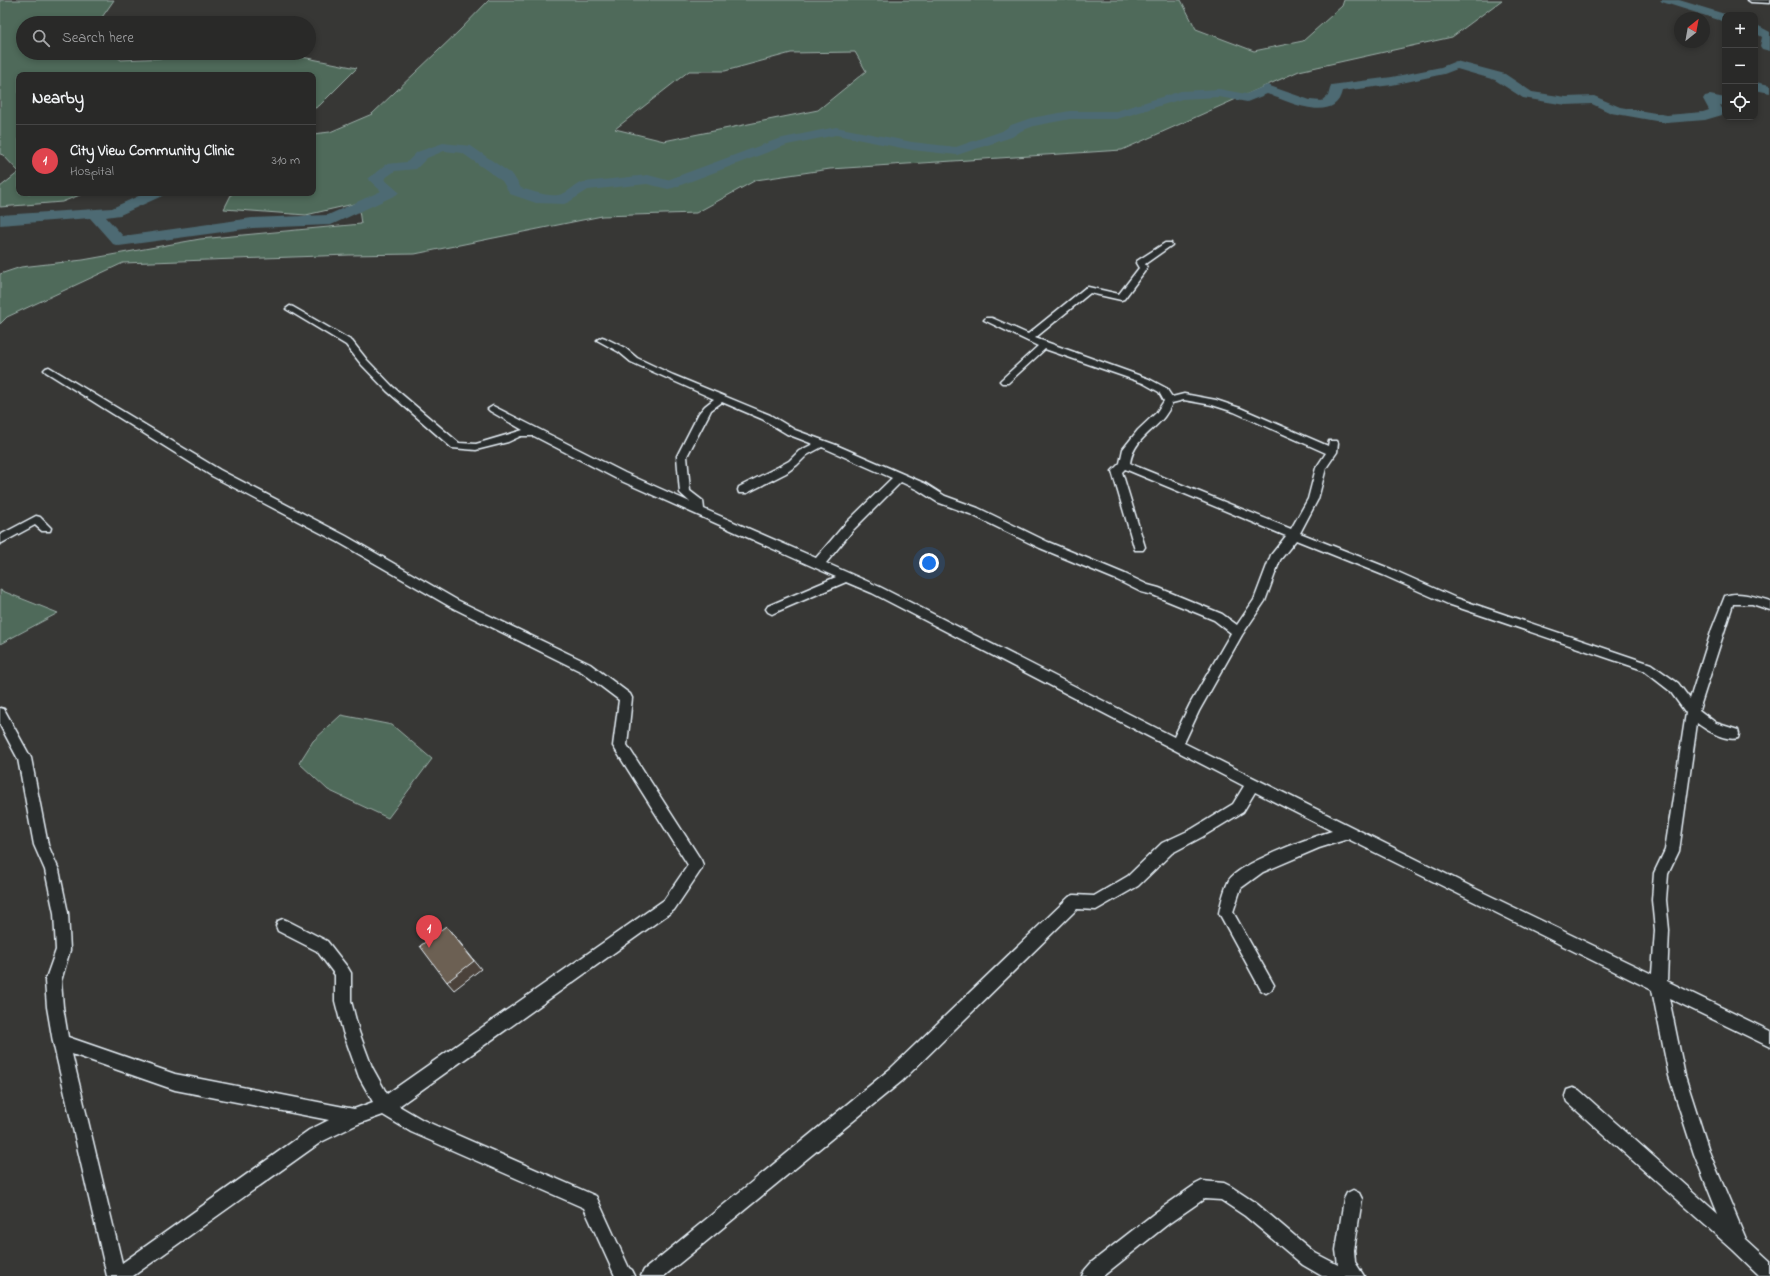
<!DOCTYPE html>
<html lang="en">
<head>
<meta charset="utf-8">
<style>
	body { margin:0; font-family:"Indie Flower",sans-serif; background:#353534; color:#f1f3f6 }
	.controls { position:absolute; right:12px; top:12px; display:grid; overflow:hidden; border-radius:8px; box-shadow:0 2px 6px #0003 }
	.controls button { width:36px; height:36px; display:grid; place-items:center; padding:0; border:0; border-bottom:1px solid #454545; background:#292928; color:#f1f3f6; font:20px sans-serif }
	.compass { position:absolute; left:1674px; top:12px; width:36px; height:36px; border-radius:50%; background:#292928; box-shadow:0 2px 6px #0003; rotate:31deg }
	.you { position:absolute; left:929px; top:563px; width:14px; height:14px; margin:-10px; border:3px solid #fff; border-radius:50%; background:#1a73e8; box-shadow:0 0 0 6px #1a73e833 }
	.badge { display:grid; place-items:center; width:26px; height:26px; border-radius:50%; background:#ffd166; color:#fff; font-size:13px; font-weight:700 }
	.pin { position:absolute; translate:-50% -33px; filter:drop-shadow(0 1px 2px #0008) }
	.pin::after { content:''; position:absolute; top:21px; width:14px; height:12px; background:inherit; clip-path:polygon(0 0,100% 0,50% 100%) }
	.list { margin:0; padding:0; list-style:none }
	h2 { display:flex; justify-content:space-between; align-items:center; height:52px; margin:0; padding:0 16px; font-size:17px }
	h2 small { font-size:13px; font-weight:400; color:#a5a6a8 }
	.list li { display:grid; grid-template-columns:26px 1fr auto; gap:12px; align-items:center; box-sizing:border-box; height:72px; padding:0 16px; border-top:1px solid #454545 }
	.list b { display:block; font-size:15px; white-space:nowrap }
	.list p { margin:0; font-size:13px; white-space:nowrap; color:#a5a6a8 }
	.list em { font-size:13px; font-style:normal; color:#a5a6a8 }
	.icon { flex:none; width:22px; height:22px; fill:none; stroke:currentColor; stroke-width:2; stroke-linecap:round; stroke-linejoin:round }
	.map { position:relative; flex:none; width:1770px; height:1276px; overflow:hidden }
	.search { position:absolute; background:#292928; box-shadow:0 2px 6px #0003; left:16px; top:16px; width:300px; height:44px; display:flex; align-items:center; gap:10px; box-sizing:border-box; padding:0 14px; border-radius:22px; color:#a5a6a8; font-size:15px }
	.panel { position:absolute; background:#292928; box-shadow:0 2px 6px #0003; left:16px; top:72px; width:300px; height:124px; border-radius:8px }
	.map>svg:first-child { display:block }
	.green { fill:#506b5a; stroke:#9caea9; fill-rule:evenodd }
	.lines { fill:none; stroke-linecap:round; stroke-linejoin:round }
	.river { fill:#4e6a73; fill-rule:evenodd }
	.street-casing { stroke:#e8f1f8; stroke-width:3 }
	.street { fill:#2a2d2e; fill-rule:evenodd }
	.shaded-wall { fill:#4c433a; stroke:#e8f1f8 }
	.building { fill:#6c6053; stroke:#e8f1f8 }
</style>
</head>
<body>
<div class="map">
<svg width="1770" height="1276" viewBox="0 0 1770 1276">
	<rect width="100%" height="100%" fill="#373735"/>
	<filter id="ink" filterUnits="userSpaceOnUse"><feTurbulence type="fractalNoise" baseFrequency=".025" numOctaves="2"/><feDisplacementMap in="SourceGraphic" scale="8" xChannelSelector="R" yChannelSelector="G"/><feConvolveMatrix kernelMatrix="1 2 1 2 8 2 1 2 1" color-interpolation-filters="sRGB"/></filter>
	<g filter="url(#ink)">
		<g class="green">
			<polygon points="0,0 114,0 98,23 23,23 23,53 112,53 121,60 282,53 357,68 319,106 313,109 313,75 19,75 19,172 3,155 0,154"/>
			<path d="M489,0h692l15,29 58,22 49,-10 39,-35 2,-6h158l-50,37 -153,34 -177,79 -292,19 -74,11 -60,33 -94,3 -187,38 -66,1 -226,8 -116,54 -7,7v-50l21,-7 62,-7 117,-21 161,-15 -3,-21 -52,12 -82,-6 8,-16h81v-59l17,-2 42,-18 88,-84zM855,52l11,19 -48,39 -154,31 -49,-12 74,-58h36l66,-18z"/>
			<polygon points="19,172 19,193 85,193 62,202 0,207 0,187"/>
			<polygon points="0,590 58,613 0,644"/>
			<polygon points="341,715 392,725 432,759 388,818 328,790 299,763 313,741"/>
		</g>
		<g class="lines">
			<g class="river">
				<polygon points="1660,0 1679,0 1728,15 1725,15 1725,22 1662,2"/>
				<polygon points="1755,24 1770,32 1770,51 1762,49 1760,46 1762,37 1755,33"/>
				<path d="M1456,61l49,13 27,18 34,5 28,-1 26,11 47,8 36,-3 6,-2 -6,-11 2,-3 5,-1 15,3v8l-5,-1 4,7 -2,3 -17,5 -38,3 -56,-10 -19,-9 -26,1 -43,-7 -28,-18 -38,-11 -13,5 -52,11 -50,6c-7,34 -55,10 -75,3l-20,8 -28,-5 -37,2 -65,20h-47l-36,7 -13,5 -9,6 -55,18 -45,-5 -76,-15 -49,10 -114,43 -5,1 -21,-5 -59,6 -19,12 -5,2 -28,-1 -26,-9 -8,-13 -40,-28 -18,-2 -17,7 -11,11 -21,2 -11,8 15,13 -3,3 -65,30 -79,3 -133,18 -6,-2 -23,-26 -90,7v-10l112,-7 33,-15h20l-3,3 -42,19 -14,2 17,19 129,-18 76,-3 53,-24 -13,-12 18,-15 21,-2 10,-10 26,-9 28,3 42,29 8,13c10,3 30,10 41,6 8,-3 13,-10 22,-12l64,-7 19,5 111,-41 58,-12 76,15 44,5 46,-16 9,-6 20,-7 39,-7h46l65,-20 38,-2 27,5 21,-9 43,15 12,1 6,-5 3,-11 61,-8 49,-10z"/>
				<polygon points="1755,82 1770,85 1770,93 1755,90"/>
			</g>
			<g class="street-casing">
				<g id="street">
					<polygon points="1748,0 1770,0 1770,3 1751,2"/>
					<path d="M1165,243h6l1,2 -27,19 2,4 -23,31 -3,1 -31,-7 -55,45 114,41 17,9 6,9 12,-3 32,6 24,8 88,38 1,-5h8l1,2 -1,9 -11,16 -8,31 -18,34 91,36 65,29 195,66 27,19 12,16 22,-70 13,-33c14,-5 31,1 45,5v9l-18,-6h-19l-34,106 17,13 22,7 1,4 -1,4c-12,4 -32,-8 -41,-15l-18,128 -11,23 -2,26 3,30 -2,51 103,50v16l-101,-49 16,78 25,78 36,85 24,22v15h-10l-27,-26 -166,-148 -2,-6 2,-6 6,-2 6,2 139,124 -24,-60 -25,-78 -17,-86 -304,-151 -29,9 -56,24 -22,16 -8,24 41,73 -3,5 -5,3 -5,-3 -42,-77c2,-10 5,-23 10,-33 11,-17 82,-43 103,-49l-77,-39 -12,20 -41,25 -30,16 -34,33 -42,24 -19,-1 -175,172 -238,195h-23l3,-6 246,-201 179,-172 5,-2 20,1 34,-20 34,-33 30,-14 41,-25 11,-18 -372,-193 -26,-11 -70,30 -4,2 -4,-2 -2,-3 2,-3 68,-29 -219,-98 -83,-43h-13l-13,6 -32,8 -24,-2 -65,-57 -26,-27 -15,-19 -60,-36 4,-3 3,1 59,34 15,19 26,27 66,56 17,1 47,-14 -33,-19 -2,-2 5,-3 132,67 65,29 -10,-9 -3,-37 22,-43 6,-7 9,-7 -83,-37 -12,-10 -22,-12 5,-3 3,1 20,10 12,10 36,17 97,40 25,15 41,15 90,39 19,12 33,12 70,34 77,32 23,11 11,3 63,26 15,11 17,-25 17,-45 15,-19 -161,-67 -3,3 23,75 -2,3h-8l-23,-79 8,-8 3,-14 15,-19 18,-17 8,-12 -5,-9 -16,-9 -98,-34 -37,34h-6l-2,-2 2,-2 36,-33 -54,-26 2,-2h6l36,16 57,-46 3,-1 31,7 20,-26 -3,-5 1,-2zM1184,400l28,5 22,7 92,41 -10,15 -8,31 -17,30 -153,-62 -8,-4c4,-23 21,-30 34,-46 3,-4 6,-9 8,-14zM722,402l40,17 25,15 26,10 -14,7 -10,10 -11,6 -39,20 -1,3 1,3h8l39,-20 11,-8 10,-10 15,-8 70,31 -47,46 -29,34 -112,-49 -1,-8 -13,-10 -3,-35 21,-40 3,-6zM901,482l17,8 19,12 33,12 70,34 77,32 24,12 12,3 61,25 17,13 -41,71 -16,33 -294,-150 -54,-24 27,-33zM1296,540l87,35 65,29 195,66 27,21 16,22 -21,137 -11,23 -2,27 3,30 -3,44 -174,-84 -294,-147 15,-32 43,-76 23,-34 15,-41z"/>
					<path d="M49,367l171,103 126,66 111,64 133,64 40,30 2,4 -5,47 74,115 2,5 -2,5 -27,40 -275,196 24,14 173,76 33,72 3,2 3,6h-20l-31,-68 -173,-76 -28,-17 -25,9 -37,18 -188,134h-26l-54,-234 -6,-35 -2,-26 11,-31 -2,-37 -9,-43 -11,-25 -16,-86 -18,-34v-17l4,1 27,49 17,87 11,25 9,43 2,37 -9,31 2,26 5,30 107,37 179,35 19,-7 -14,-25 -16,-45 -8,-31v-26l-18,-24 -39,-20 -2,-5 2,-5 5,-2 5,2 39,20 21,27 3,5v28l8,31 13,35 15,27 277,-194 24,-35 -75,-119 6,-46 -37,-28 -133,-66 -111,-64 -126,-66 -166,-104 -2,-2 2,-2zM72,1054l103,36 154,30 -20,10 -187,133z"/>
					<polygon points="36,516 40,517 51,528 50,531 42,531 35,525 0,544 0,535"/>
					<polygon points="1202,1181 1224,1183 1230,1186 1257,1204 1315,1253 1338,1265 1336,1250 1344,1199 1347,1193 1353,1190 1359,1193 1362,1199 1354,1250 1355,1262 1364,1276 1322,1276 1303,1265 1245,1216 1221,1200 1204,1199 1168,1224 1103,1276 1082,1276 1085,1270 1092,1262 1156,1212 1196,1184"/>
				</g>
			</g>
			<use href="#street" class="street"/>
		</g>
		<polygon class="shaded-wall" points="446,926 453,934 481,969 454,990 447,982"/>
		<polygon class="building" points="446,926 474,961 447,982 420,946"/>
	</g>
</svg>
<div class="controls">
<button>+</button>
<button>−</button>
<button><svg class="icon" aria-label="locate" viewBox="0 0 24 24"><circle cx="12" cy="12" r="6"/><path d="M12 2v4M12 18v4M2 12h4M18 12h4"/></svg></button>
</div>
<svg class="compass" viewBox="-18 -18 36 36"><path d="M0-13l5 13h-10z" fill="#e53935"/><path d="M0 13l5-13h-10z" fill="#a5a6a8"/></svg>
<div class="you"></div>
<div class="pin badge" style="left:429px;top:948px;background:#e0444e">1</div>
<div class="search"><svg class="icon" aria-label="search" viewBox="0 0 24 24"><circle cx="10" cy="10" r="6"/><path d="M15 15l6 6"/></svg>Search here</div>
<section class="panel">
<h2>Nearby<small></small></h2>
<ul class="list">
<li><span class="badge" style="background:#e0444e">1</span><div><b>City View Community Clinic</b><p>Hospital</p></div><em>310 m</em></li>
</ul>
</section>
</div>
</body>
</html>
